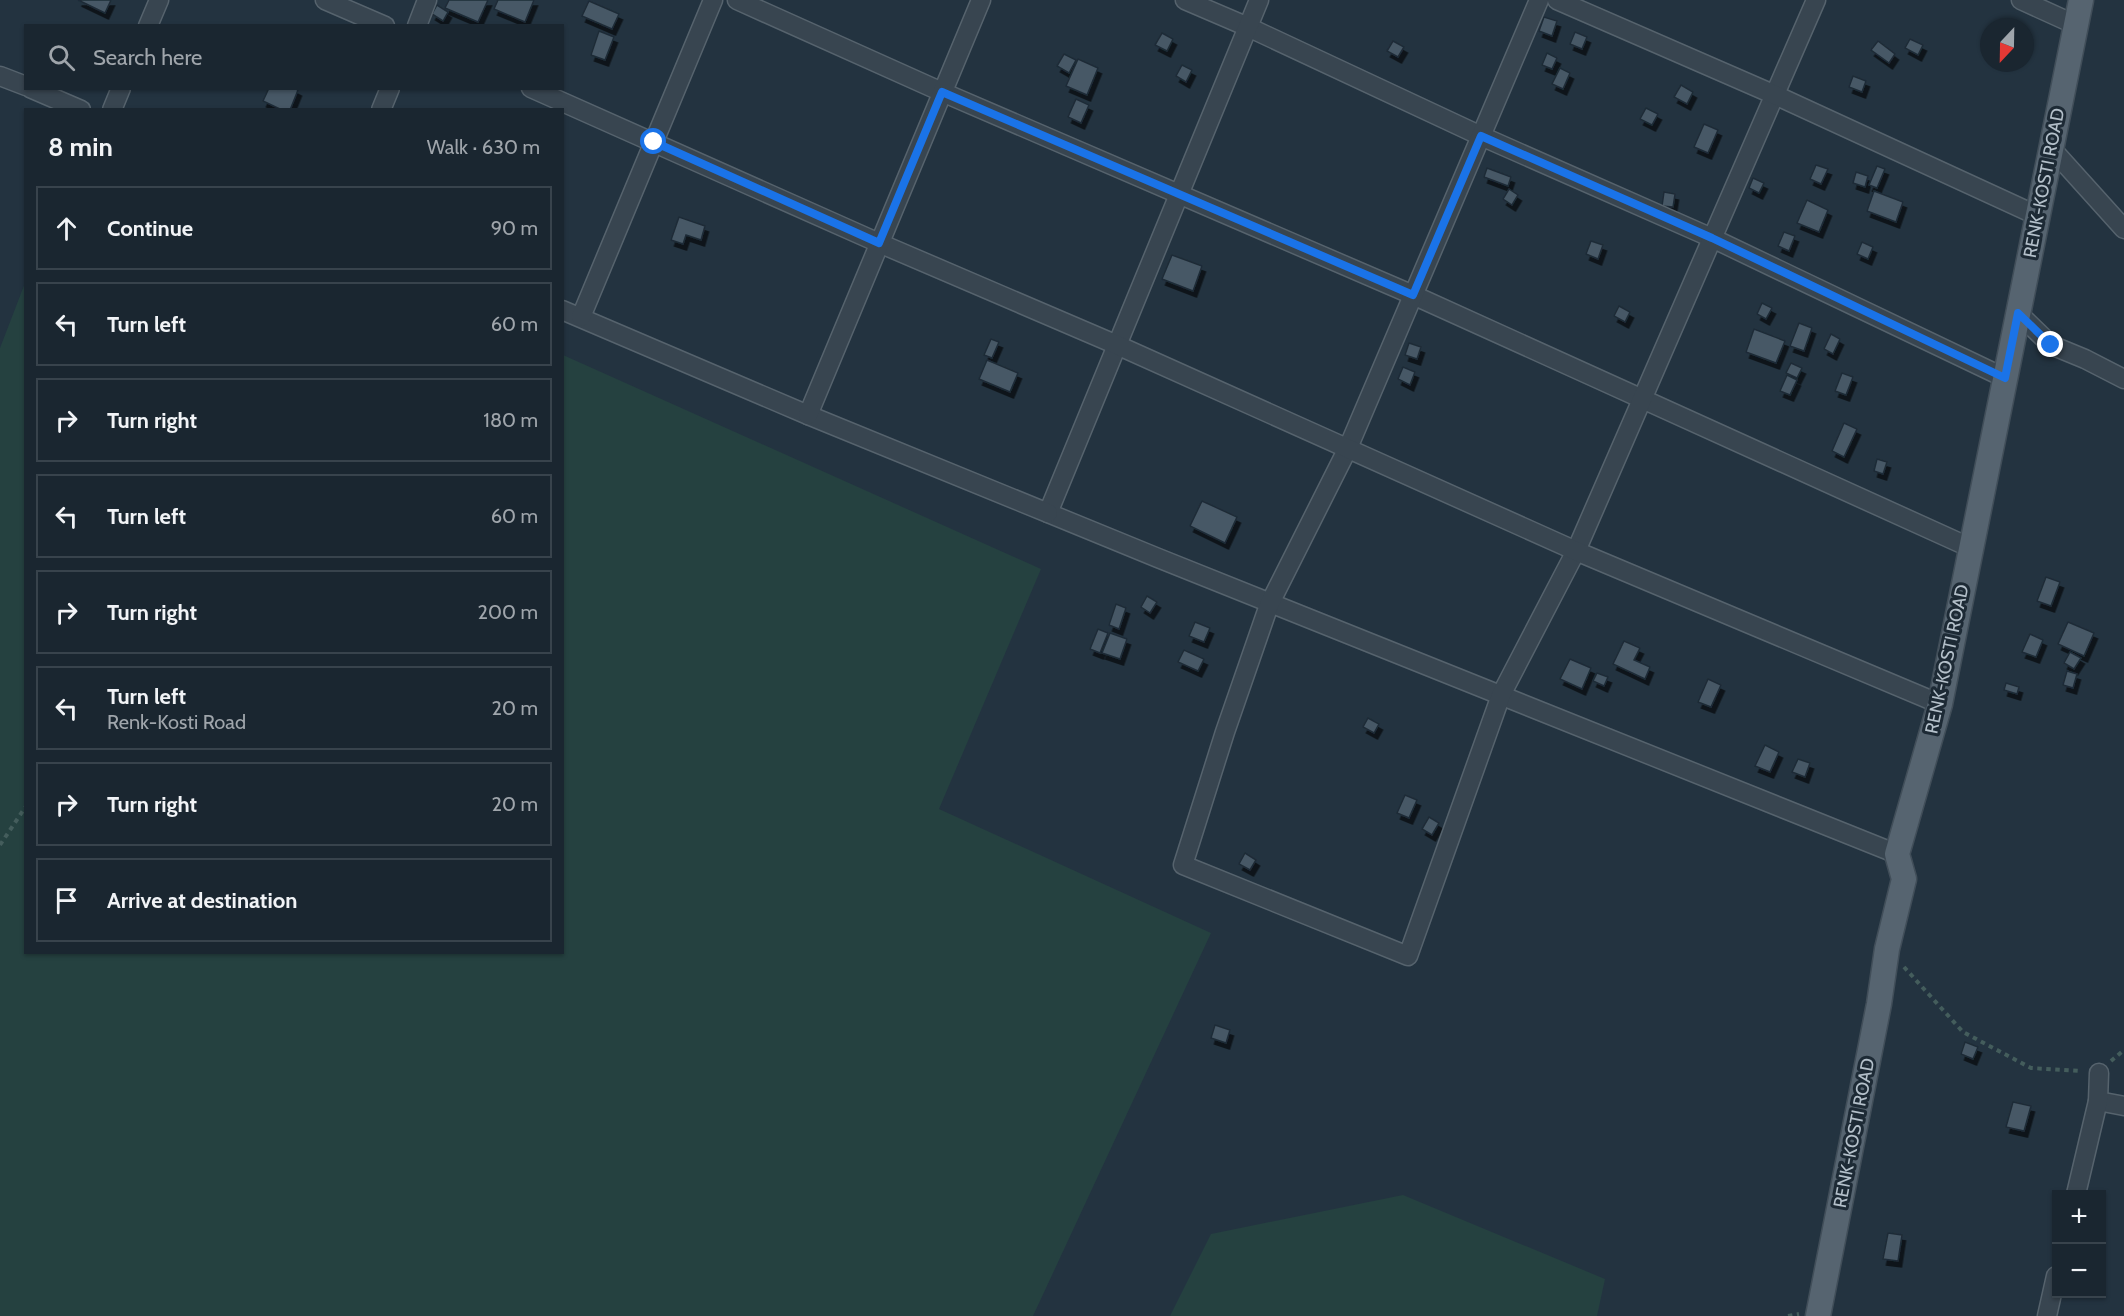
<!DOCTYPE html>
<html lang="en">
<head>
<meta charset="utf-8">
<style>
	body { margin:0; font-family:Cabin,sans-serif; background:#27323c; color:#f1f3f6 }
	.controls { position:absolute; right:18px; bottom:18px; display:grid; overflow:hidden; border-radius:0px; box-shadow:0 2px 4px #0004 }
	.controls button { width:54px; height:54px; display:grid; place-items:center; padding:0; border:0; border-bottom:2px solid #38434c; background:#1a2630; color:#f1f3f6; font:30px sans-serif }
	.compass { position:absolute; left:1980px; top:18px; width:54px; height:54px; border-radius:50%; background:#1a2630; box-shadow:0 2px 4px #0004; rotate:202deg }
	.stop { position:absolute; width:18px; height:18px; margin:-14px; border:4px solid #1a73e8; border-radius:50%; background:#fff }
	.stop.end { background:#1a73e8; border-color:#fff; box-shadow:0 2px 6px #0008 }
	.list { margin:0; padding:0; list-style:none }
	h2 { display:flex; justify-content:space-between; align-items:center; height:78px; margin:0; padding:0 24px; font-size:26px }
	h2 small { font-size:20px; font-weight:400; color:#9fa5ab }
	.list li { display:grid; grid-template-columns:39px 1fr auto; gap:18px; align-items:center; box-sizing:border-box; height:84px; margin:0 12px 12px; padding:0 12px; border:2px solid #38434c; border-radius:0px }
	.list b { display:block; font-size:22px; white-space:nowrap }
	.list p { margin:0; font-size:20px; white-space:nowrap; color:#9fa5ab }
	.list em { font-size:20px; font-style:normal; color:#9fa5ab }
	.icon { flex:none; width:33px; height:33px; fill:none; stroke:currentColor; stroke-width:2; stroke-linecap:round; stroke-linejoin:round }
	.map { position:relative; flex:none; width:2124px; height:1316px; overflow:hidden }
	.search { position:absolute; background:#1a2630; box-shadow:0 2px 4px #0004; left:24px; top:24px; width:540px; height:66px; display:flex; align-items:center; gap:15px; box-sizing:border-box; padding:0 21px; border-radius:0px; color:#9fa5ab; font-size:22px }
	.panel { position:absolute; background:#1a2630; box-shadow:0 2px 4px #0004; left:24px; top:108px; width:540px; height:846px; border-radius:0px }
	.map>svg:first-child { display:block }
	.green { fill:#254140 }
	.building { fill:#475966; stroke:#1f2c37; stroke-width:1.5; filter:url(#shadow) }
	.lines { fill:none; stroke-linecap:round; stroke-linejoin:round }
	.minor-casing { stroke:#56636d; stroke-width:21 }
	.major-casing { stroke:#414e59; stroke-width:27 }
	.path { stroke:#445d5c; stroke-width:4; stroke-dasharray:4.5 4.5; stroke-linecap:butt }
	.minor { stroke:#384550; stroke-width:18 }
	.major { stroke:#566470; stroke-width:24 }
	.route { stroke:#1a73e8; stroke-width:8 }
	.labels { text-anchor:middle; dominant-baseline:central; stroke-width:6; stroke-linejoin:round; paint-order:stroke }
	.street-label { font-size:18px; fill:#b4c0ca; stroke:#1d2a35 }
</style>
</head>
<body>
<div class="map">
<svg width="2124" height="1316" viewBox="0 0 2124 1316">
	<defs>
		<filter id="shadow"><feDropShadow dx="3.5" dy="6" stdDeviation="0" flood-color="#0009"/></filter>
	</defs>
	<rect width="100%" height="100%" fill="#233340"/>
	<g class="green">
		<polygon points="25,283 26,952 562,952 563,355 1041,569 939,809 1211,933 1033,1316 0,1316 0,348"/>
		<polygon points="1403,1195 1605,1279 1597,1316 1170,1316 1211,1234"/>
	</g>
	<g class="building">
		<polygon points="78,0 111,0 105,13"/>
		<polygon points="449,0 488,0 478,22 445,8"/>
		<polygon points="498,0 534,0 525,22 494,9"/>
		<polygon points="589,1 619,14 612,29 582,16"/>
		<polygon points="437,5 448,12 443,21 432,14"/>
		<polygon points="1544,17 1557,21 1552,36 1539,31"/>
		<polygon points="599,31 614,37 605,60 591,55"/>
		<polygon points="1575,32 1587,37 1582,49 1570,44"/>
		<polygon points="1162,33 1173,39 1167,51 1155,45"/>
		<polygon points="1910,39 1923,45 1918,55 1905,48"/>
		<polygon points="1393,41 1404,47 1398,57 1387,51"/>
		<polygon points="1878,41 1895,54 1889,63 1871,50"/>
		<polygon points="1547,53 1557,58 1552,69 1542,65"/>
		<polygon points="1064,54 1076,60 1069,73 1057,66"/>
		<polygon points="1078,59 1098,68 1087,95 1066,86"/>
		<polygon points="1182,65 1192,70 1186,82 1176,76"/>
		<polygon points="1560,68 1570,73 1563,89 1552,84"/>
		<polygon points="1853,76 1866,81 1862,92 1849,87"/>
		<polygon points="1681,85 1693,92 1687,104 1674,97"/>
		<polygon points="269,88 294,88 298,90 290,110 282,110 263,101"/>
		<polygon points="1076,99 1089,105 1081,123 1068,117"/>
		<polygon points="1646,108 1658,114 1652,125 1640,119"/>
		<polygon points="1704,124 1718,130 1708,153 1694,147"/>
		<polygon points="1816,165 1828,169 1821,184 1810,179"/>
		<polygon points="1877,166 1885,169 1877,188 1869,185"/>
		<polygon points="1487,168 1511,177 1508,186 1484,177"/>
		<polygon points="1856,172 1868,176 1865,187 1853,183"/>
		<polygon points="1753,178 1764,183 1759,193 1749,188"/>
		<polygon points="1509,189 1518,195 1512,205 1503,199"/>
		<polygon points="1874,191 1903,202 1896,222 1867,211"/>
		<polygon points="1664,192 1675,194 1673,207 1662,206"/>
		<polygon points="1807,200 1828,210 1819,232 1797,223"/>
		<polygon points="679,217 705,226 701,240 686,235 683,244 671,240"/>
		<polygon points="1784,232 1795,236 1789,251 1778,246"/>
		<polygon points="1591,241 1603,245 1598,259 1586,254"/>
		<polygon points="1862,242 1873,247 1868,259 1857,254"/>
		<polygon points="1172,255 1202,266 1193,291 1162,279"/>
		<polygon points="1762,303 1772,308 1766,319 1757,314"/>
		<polygon points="1619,306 1630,312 1625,322 1614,316"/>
		<polygon points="1799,323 1812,328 1804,351 1790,346"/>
		<polygon points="1754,329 1785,341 1776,363 1746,352"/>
		<polygon points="1831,334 1840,339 1833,354 1824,349"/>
		<polygon points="991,339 999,342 992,358 984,355"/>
		<polygon points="1409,343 1421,347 1417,359 1405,355"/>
		<polygon points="987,360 1018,373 1010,392 979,379"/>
		<polygon points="1791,363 1802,368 1797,378 1786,373"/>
		<polygon points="1403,367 1415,372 1410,385 1398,379"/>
		<polygon points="1842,373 1853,377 1846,395 1835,391"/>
		<polygon points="1787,375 1797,380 1790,395 1780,391"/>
		<polygon points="1844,423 1857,429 1844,457 1832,451"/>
		<polygon points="1877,459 1887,462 1883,474 1874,471"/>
		<polygon points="1202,501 1237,517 1225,543 1190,526"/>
		<polygon points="2046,577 2060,582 2051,606 2037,601"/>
		<polygon points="1147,596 1157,602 1150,613 1141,607"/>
		<polygon points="1116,604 1126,608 1119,629 1109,625"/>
		<polygon points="1195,622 1210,628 1204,642 1189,636"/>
		<polygon points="2068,622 2094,633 2084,656 2058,644"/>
		<polygon points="1098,629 1108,633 1100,653 1090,649"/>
		<polygon points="1110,633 1127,639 1120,659 1102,653"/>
		<polygon points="2030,634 2043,640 2036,657 2022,652"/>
		<polygon points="1624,641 1640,648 1634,660 1650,667 1645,679 1613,664"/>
		<polygon points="1184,650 1204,659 1198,671 1178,662"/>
		<polygon points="2070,652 2081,658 2074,669 2064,663"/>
		<polygon points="1570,659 1591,668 1582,689 1560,679"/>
		<polygon points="2067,671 2077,674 2073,688 2063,685"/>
		<polygon points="1597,673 1608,677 1604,686 1593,681"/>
		<polygon points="1708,679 1721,685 1711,707 1698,702"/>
		<polygon points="2006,683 2019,687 2017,694 2004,690"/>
		<polygon points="1368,718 1379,724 1374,733 1363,727"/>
		<polygon points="1765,745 1779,752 1770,772 1755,766"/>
		<polygon points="1798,759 1810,763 1805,777 1792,772"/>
		<polygon points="1405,795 1417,800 1409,818 1397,813"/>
		<polygon points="1429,817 1439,823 1432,835 1422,829"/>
		<polygon points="1245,853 1256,860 1250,870 1239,864"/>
		<polygon points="1215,1025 1230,1030 1226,1043 1211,1038"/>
		<polygon points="1965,1042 1978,1047 1973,1059 1961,1054"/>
		<polygon points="2013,1102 2031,1106 2024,1131 2006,1127"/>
		<polygon points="1888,1233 1902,1235 1898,1261 1883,1259"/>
	</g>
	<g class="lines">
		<g class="minor-casing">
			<g id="minor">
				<polyline points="325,0 385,26"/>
				<polyline points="737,0 942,92 1413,295 1971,548"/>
				<polyline points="1185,0 1248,27 1481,136 1712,238 2005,378"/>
				<path d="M1259,0l-211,513c282,116 566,227 849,341"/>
				<polyline points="1539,0 1348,448 1269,605 1225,732 1183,865 1408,956 1501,695 1576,551 1816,0"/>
				<polyline points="1557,0 1775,95 2038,216"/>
				<polyline points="2021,0 2076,25"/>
				<polyline points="148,26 159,0"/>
				<polyline points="417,26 427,0"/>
				<polyline points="0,76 26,86"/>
				<polyline points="30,88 81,110"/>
				<polyline points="531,88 879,243 1117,345 1576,551 1940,704"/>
				<polyline points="112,110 121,88"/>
				<polyline points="381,110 390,88"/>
				<polyline points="2051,148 2124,229"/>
				<polyline points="562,310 808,415 1048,513"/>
				<polyline points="2018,313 2051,345 2085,359 2124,379"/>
				<polyline points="581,317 713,0"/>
				<polyline points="808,415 981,0"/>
				<polyline points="2098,1101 2124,1106"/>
				<polyline points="2076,1194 2098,1101 2099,1073"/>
				<polyline points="2047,1316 2056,1276"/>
			</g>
		</g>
		<g class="major-casing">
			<polyline id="major" points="1818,1316 1879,1004 1887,949 1904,879 1897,854 1940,704 2081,0"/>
		</g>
		<g class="path">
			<polyline points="0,845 26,806"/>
			<polyline points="1904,967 1963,1032 2031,1068 2081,1071"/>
			<polyline points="2111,1061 2124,1050"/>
			<polyline points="1788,1316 1799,1314"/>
		</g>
		<use href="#minor" class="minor"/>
		<use href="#major" class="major"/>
	</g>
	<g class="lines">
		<polyline class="route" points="654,142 879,243 942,92 1413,295 1481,136 1712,238 2005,378 2018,313 2051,345"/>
	</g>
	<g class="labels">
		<g class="street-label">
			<text transform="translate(2044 183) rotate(-79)">RENK-KOSTI ROAD</text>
			<text transform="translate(1947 659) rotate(-78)">RENK-KOSTI ROAD</text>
			<text transform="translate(1854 1133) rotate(-79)">RENK-KOSTI ROAD</text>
		</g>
	</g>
</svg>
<div class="controls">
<button>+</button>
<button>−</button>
</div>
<svg class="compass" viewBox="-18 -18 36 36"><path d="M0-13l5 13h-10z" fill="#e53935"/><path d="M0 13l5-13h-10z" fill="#9fa5ab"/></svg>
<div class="stop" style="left:654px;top:142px"></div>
<div class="stop end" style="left:2051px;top:345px"></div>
<div class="search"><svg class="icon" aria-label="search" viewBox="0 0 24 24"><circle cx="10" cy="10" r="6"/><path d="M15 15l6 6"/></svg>Search here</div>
<section class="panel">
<h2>8 min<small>Walk · 630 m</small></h2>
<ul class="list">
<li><svg class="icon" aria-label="ahead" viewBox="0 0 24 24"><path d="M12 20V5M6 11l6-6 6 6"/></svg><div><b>Continue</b></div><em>90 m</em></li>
<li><svg class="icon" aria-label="left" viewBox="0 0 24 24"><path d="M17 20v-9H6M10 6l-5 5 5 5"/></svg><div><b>Turn left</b></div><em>60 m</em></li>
<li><svg class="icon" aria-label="right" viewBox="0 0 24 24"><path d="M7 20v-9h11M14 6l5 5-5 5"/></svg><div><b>Turn right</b></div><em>180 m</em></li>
<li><svg class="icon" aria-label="left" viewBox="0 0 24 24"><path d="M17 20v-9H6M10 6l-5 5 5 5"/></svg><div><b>Turn left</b></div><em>60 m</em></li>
<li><svg class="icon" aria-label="right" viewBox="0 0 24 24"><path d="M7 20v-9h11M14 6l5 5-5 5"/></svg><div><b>Turn right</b></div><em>200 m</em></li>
<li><svg class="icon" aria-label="left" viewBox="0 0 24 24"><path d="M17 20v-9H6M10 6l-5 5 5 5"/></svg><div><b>Turn left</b><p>Renk-Kosti Road</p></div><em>20 m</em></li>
<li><svg class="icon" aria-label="right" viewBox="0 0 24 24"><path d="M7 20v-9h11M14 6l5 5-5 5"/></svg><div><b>Turn right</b></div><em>20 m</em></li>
<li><svg class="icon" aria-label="arrive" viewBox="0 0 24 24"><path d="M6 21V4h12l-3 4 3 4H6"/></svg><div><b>Arrive at destination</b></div></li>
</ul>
</section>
</div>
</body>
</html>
